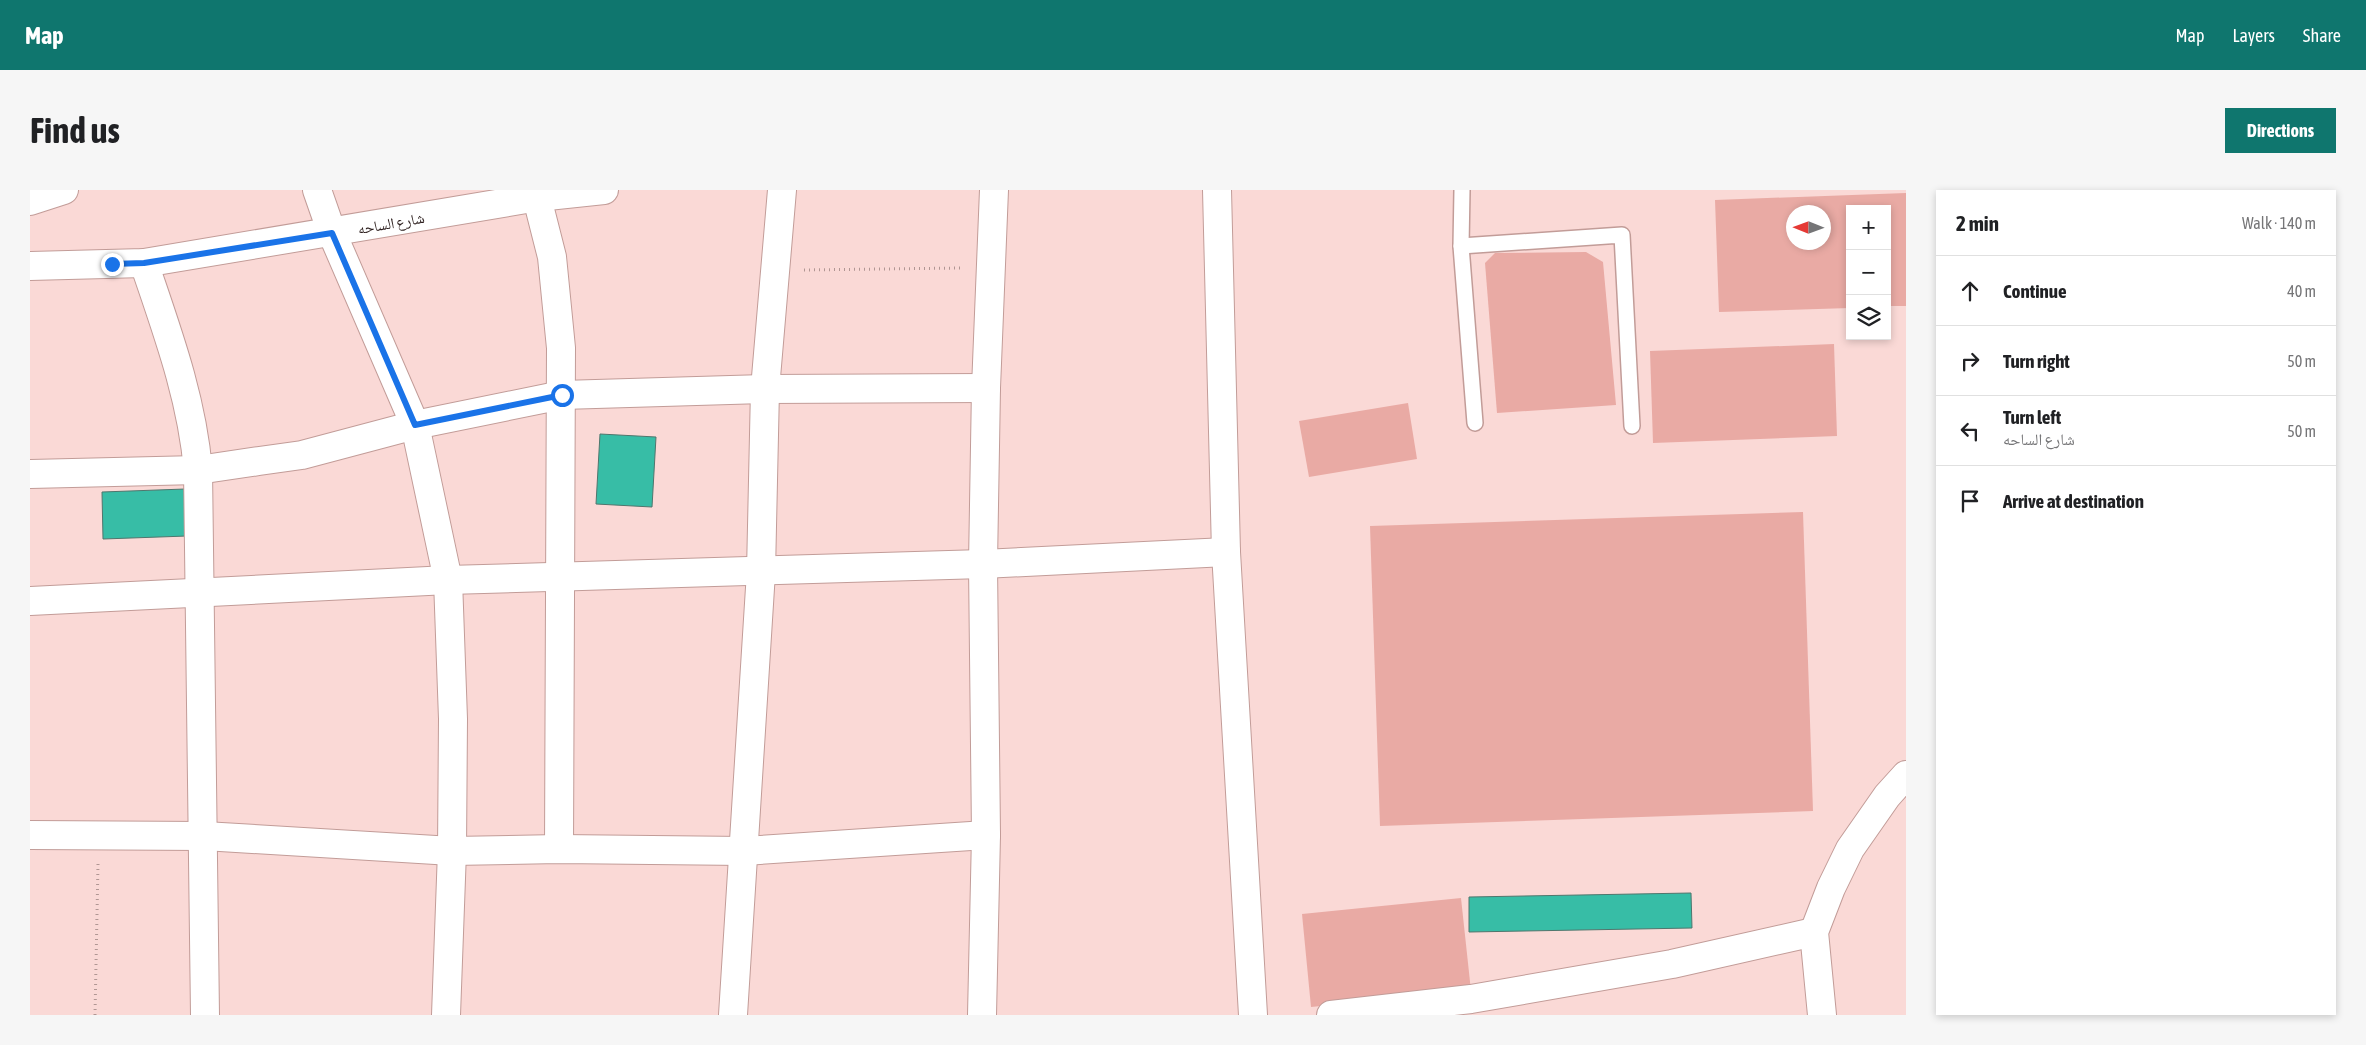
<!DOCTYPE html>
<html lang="en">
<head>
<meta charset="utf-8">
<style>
	body { margin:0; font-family:"Asap Condensed","Noto Naskh Arabic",sans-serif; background:#f6f6f6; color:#202124 }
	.controls { position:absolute; right:15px; top:15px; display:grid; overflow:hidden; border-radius:0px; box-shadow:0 2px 8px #0003 }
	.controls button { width:45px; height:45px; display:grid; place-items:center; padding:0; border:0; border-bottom:1px solid #e0e0e0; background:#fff; color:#202124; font:25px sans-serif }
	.compass { position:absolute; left:1756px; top:15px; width:45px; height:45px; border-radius:50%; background:#fff; box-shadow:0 2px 8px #0003; rotate:271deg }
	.stop { position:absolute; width:15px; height:15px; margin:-11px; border:4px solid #1a73e8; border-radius:50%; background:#fff }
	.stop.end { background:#1a73e8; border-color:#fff; box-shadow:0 1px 5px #0008 }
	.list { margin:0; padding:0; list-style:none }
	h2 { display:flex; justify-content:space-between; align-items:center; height:65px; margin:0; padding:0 20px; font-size:21px }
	h2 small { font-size:16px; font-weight:400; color:#757577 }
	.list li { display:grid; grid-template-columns:32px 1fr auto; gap:15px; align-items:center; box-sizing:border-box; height:70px; padding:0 20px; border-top:1px solid #e0e0e0 }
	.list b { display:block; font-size:19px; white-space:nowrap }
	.list p { margin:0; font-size:16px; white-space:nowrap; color:#757577 }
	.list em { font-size:16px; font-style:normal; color:#757577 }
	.icon { flex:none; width:28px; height:28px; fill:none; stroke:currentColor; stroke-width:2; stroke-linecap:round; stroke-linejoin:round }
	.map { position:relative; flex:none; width:1876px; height:825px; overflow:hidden; border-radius:0px }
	header { display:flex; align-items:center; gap:30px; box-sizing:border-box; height:70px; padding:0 25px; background:#0f766e; color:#fff }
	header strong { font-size:24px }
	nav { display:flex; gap:28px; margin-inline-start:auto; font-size:18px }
	.intro { display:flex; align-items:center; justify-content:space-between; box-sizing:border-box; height:120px; padding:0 30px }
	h1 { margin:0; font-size:35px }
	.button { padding:12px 22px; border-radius:0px; background:#0f766e; color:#fff; font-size:18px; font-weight:700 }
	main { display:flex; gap:30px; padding:0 30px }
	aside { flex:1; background:#fff; border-radius:0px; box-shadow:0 2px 8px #0003 }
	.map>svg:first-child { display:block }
	.green { fill:#e9aaa4; fill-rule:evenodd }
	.building { fill:#37bda6; stroke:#4f766d }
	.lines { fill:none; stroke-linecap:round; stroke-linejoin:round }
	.lane-casing { stroke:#c29c98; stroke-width:18 }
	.street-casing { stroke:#c29c98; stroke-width:30 }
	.secondary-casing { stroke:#c29c98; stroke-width:30 }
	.path { stroke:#b09693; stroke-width:3; stroke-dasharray:1 4; stroke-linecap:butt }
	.lane { stroke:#fff; stroke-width:15 }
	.street { stroke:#fff; stroke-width:28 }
	.secondary { stroke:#fff; stroke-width:28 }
	.route { stroke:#1a73e8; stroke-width:6 }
	.labels { text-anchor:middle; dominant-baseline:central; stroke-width:4.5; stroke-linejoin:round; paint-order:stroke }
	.street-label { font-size:15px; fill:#2a1c1b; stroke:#fff }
</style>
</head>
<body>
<header>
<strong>Map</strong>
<nav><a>Map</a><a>Layers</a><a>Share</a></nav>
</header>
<div class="intro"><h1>Find us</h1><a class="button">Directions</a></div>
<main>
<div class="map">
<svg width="1876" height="825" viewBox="0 0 1876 825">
	<rect width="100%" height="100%" fill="#fad9d6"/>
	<g class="green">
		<path d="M1876,3v113h-19v-97h-37v99l-131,4 -4,-112zM1794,22v30h-30v-30z"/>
		<polygon points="1556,62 1573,72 1586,215 1467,223 1455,73 1465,63"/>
		<polygon points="1804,154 1807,246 1623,253 1620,161"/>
		<polygon points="1378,213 1387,269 1279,287 1269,231"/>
		<polygon points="1773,322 1783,621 1350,636 1340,336"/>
		<polygon points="1431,708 1441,801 1281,817 1272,724"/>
	</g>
	<g class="building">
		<polygon points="570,244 626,247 622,317 566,314"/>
		<polygon points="155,299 157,346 73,349 72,302"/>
		<polygon points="1661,703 1662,738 1439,742 1439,707"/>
	</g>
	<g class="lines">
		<g class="lane-casing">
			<g id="lane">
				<polyline points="1432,0 1431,56 1445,233"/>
				<polyline points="1431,56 1592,45 1602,236"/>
			</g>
		</g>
		<g class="street-casing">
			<g id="street">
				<polyline points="287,0 302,43 385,235 418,390 423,529 422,661 416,825"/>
				<polyline points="505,0 522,67 531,158 529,659"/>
				<polyline points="0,11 34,0"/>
				<path d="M114,73c23,68 48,135 54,207l7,545"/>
				<polyline points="0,76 114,73 508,7 574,0"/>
				<polyline points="0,284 168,280 229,271 272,265 385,235 532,205 735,199 956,198"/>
				<polyline points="0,411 418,390 953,374 1196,362"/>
				<polyline points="0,645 174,646 422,661 529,659 714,661 956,645"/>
				<polyline points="703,825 731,382 735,199 752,0"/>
				<polyline points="952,825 956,645 953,374 956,198 964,0"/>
				<polyline points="1301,825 1441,809 1642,774 1784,742"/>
				<polyline points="1792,825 1784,742 1801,698 1820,659 1857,606 1876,585"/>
			</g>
		</g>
		<g class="secondary-casing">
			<polyline id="secondary" points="1187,0 1196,362 1223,825"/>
		</g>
		<g class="path">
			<polyline points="774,80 932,78"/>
			<polyline points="65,825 68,674"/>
		</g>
		<use href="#lane" class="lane"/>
		<use href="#street" class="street"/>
		<use href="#secondary" class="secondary"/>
	</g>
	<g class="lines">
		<polyline class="route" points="82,74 114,73 302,43 385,235 532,205"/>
	</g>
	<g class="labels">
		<g class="street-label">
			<text transform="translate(361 33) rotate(-10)">شارع الساحه</text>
		</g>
	</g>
</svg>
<div class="controls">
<button>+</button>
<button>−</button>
<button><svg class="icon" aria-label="layers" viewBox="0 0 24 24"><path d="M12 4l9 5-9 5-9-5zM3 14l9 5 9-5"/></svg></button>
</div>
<svg class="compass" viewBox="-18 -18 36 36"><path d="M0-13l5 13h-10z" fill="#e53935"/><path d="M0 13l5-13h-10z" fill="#757577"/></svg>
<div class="stop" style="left:532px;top:205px"></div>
<div class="stop end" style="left:82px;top:74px"></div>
</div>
<aside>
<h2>2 min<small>Walk · 140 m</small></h2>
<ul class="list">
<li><svg class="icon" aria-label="ahead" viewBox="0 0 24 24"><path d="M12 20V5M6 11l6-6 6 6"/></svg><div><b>Continue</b></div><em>40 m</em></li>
<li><svg class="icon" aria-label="right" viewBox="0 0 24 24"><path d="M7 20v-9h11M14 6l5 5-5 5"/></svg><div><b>Turn right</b></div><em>50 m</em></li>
<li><svg class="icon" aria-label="left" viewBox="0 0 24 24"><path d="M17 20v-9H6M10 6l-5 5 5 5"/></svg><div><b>Turn left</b><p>شارع الساحه</p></div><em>50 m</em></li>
<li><svg class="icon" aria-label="arrive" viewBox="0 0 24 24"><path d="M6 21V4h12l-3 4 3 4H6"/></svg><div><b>Arrive at destination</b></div></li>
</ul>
</aside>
</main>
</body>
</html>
